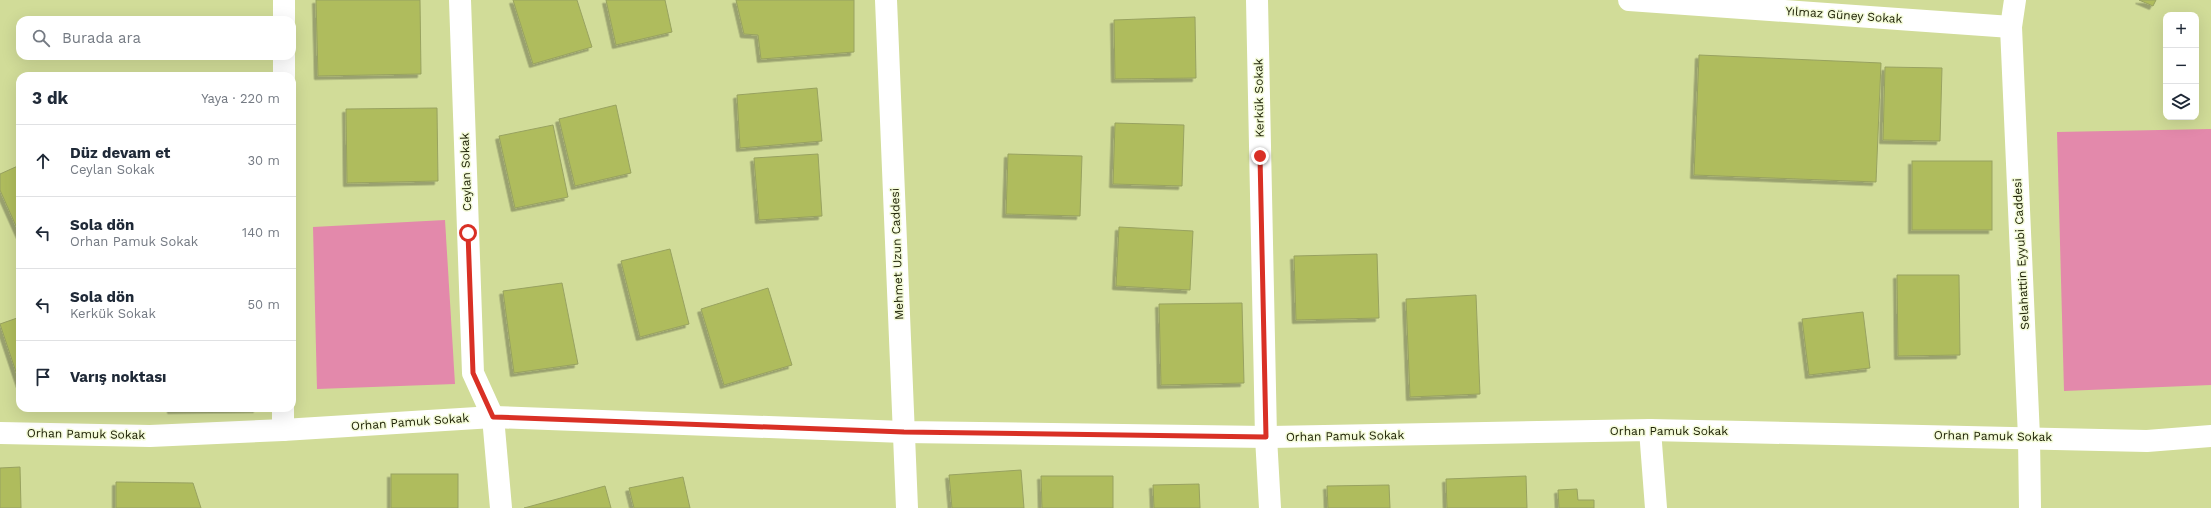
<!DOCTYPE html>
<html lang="tr">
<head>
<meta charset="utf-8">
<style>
	body { margin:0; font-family:"Work Sans",sans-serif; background:#f6f6f7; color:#1f2937 }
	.controls { position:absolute; right:12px; top:12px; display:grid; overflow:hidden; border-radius:8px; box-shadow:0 4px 16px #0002 }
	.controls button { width:36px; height:36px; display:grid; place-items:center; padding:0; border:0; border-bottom:1px solid #e0e1e3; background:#fff; color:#1f2937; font:20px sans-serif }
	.stop { position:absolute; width:12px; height:12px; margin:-9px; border:3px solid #d93025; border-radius:50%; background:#fff }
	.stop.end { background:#d93025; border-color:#fff; box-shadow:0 1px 4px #0008 }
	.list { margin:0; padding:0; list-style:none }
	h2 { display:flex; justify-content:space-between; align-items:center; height:52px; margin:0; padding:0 16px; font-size:17px }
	h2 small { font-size:13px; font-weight:400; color:#747a83 }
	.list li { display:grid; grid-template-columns:26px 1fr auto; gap:12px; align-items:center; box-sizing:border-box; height:72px; padding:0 16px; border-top:1px solid #e0e1e3 }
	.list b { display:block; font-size:15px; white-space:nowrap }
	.list p { margin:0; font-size:13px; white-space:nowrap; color:#747a83 }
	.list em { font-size:13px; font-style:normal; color:#747a83 }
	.icon { flex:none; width:22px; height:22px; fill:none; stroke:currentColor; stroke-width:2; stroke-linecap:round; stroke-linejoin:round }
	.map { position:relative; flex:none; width:2211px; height:508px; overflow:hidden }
	.search { position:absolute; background:#fff; box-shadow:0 4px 16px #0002; left:16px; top:16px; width:280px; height:44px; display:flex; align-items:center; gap:10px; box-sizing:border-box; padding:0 14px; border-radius:12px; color:#747a83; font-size:15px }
	.panel { position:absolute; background:#fff; box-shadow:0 4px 16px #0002; left:16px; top:72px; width:280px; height:340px; border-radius:12px }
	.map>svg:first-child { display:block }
	.green { fill:#e389ab }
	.building { fill:#afbc5d; stroke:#98a260; filter:url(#shadow) }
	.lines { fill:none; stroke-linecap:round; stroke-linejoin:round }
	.minor { stroke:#fff; stroke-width:22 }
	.tertiary { stroke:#fff; stroke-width:22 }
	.route { stroke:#d93025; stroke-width:5 }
	.labels { text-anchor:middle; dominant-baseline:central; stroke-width:3; stroke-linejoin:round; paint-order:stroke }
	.street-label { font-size:12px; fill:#202408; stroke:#f3fad8 }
</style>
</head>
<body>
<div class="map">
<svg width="2211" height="508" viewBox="0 0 2211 508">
	<defs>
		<filter id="shadow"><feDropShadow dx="-3.5" dy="3.5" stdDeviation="0" flood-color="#0004"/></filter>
	</defs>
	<rect width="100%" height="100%" fill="#d1dc98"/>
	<g class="green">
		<polygon points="2211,129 2211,385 2064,391 2057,132"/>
		<polygon points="445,220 455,384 317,389 313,227"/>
	</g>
	<g class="building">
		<polygon points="316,0 420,0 421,74 318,76"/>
		<polygon points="513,0 577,0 592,47 533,64"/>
		<polygon points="606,0 665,0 672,32 616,45"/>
		<polygon points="736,0 854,0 854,52 761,59 758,35 744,34"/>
		<polygon points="2139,0 2156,0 2153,6"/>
		<polygon points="1195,17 1196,78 1115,79 1114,20"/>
		<polygon points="1699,55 1881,63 1876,182 1694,175"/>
		<polygon points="1885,67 1942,68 1940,141 1883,140"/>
		<polygon points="817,88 822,141 740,148 737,95"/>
		<polygon points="616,105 631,173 575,186 559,119"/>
		<polygon points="437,108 438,181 347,183 346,109"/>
		<polygon points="1115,123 1184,125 1182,186 1113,184"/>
		<polygon points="553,125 568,197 515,208 499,136"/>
		<polygon points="818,154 822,216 759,220 754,158"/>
		<polygon points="1008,154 1082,156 1080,216 1006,214"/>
		<rect x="1912" y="161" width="80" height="69"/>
		<polygon points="20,165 20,235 0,190 0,174"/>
		<polygon points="1119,227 1193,231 1190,290 1116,286"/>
		<polygon points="670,249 689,324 640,337 621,261"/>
		<polygon points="1377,254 1379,318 1296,320 1294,256"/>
		<polygon points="1897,275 1959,275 1960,355 1898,356"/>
		<polygon points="562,283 578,364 514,373 503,291"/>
		<polygon points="768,288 792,365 724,385 701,309"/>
		<polygon points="1476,295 1480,394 1410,397 1406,299"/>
		<polygon points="1242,303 1244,383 1161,385 1159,304"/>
		<polygon points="1863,312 1870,368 1809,375 1802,319"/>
		<polygon points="20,317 20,384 0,324"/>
		<polygon points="171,408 257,408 257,409 171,410"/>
		<polygon points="20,467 21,508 0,508 0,468"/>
		<polygon points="1021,470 1024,508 952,508 949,475"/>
		<rect x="391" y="474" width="67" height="34"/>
		<polygon points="1041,476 1113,476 1113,508 1042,508"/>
		<polygon points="1526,476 1527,508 1447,508 1446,479"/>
		<polygon points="683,477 690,508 634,508 629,488"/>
		<polygon points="116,482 193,483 201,508 116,508"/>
		<polygon points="1199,484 1200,508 1154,508 1153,485"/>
		<polygon points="1389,485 1390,508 1328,508 1327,486"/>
		<polygon points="605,486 611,508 524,508"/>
		<polygon points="1577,489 1578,500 1594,500 1594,508 1559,508 1558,490"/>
	</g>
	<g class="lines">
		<g class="minor">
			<polyline points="460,0 473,373 493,417 501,508"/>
			<polyline points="1257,0 1266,437 1270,508"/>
			<polyline points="1629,0 2011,27"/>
			<polyline points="284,20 284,0"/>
			<polyline points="284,76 284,56"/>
			<polyline points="283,430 283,408"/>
			<polyline points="1650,430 1656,508"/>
			<polyline points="0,433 150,436 283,430 493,417 904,432 1266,437 1650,430 2147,441 2211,436"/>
		</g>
		<g class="tertiary">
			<polyline points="886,0 907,508"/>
			<polyline points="2015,0 2011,27 2029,437 2030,508"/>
		</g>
	</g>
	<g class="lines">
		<polyline class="route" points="468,233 473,373 493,417 904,432 1266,437 1260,156"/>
	</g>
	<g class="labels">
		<g class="street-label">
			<text transform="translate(1844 15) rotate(4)">Yılmaz Güney Sokak</text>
			<text transform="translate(1259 98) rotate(-91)">Kerkük Sokak</text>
			<text transform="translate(466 172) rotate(-92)">Ceylan Sokak</text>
			<text transform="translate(897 254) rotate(-92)">Mehmet Uzun Caddesi</text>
			<text transform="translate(2021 254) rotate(-93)">Selahattin Eyyubi Caddesi</text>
			<text transform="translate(410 422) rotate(-4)">Orhan Pamuk Sokak</text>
			<text x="1669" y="431">Orhan Pamuk Sokak</text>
			<text transform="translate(86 434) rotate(1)">Orhan Pamuk Sokak</text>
			<text transform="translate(1345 436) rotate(-1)">Orhan Pamuk Sokak</text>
			<text transform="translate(1993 436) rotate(1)">Orhan Pamuk Sokak</text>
		</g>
	</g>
</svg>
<div class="controls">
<button>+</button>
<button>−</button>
<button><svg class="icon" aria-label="layers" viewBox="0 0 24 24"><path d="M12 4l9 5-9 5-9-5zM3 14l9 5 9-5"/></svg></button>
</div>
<div class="stop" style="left:468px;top:233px"></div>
<div class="stop end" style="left:1260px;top:156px"></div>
<div class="search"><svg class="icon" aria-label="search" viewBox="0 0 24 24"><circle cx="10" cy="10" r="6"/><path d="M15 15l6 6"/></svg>Burada ara</div>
<section class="panel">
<h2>3 dk<small>Yaya · 220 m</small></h2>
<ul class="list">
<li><svg class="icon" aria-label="ahead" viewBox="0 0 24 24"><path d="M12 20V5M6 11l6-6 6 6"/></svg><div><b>Düz devam et</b><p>Ceylan Sokak</p></div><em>30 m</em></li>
<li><svg class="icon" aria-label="left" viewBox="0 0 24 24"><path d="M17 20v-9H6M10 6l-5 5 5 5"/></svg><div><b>Sola dön</b><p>Orhan Pamuk Sokak</p></div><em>140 m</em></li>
<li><svg class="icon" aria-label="left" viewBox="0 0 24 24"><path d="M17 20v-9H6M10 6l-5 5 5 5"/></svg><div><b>Sola dön</b><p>Kerkük Sokak</p></div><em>50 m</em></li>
<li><svg class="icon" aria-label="arrive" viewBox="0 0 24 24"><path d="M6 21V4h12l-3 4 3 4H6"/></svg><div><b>Varış noktası</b></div></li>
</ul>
</section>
</div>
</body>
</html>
